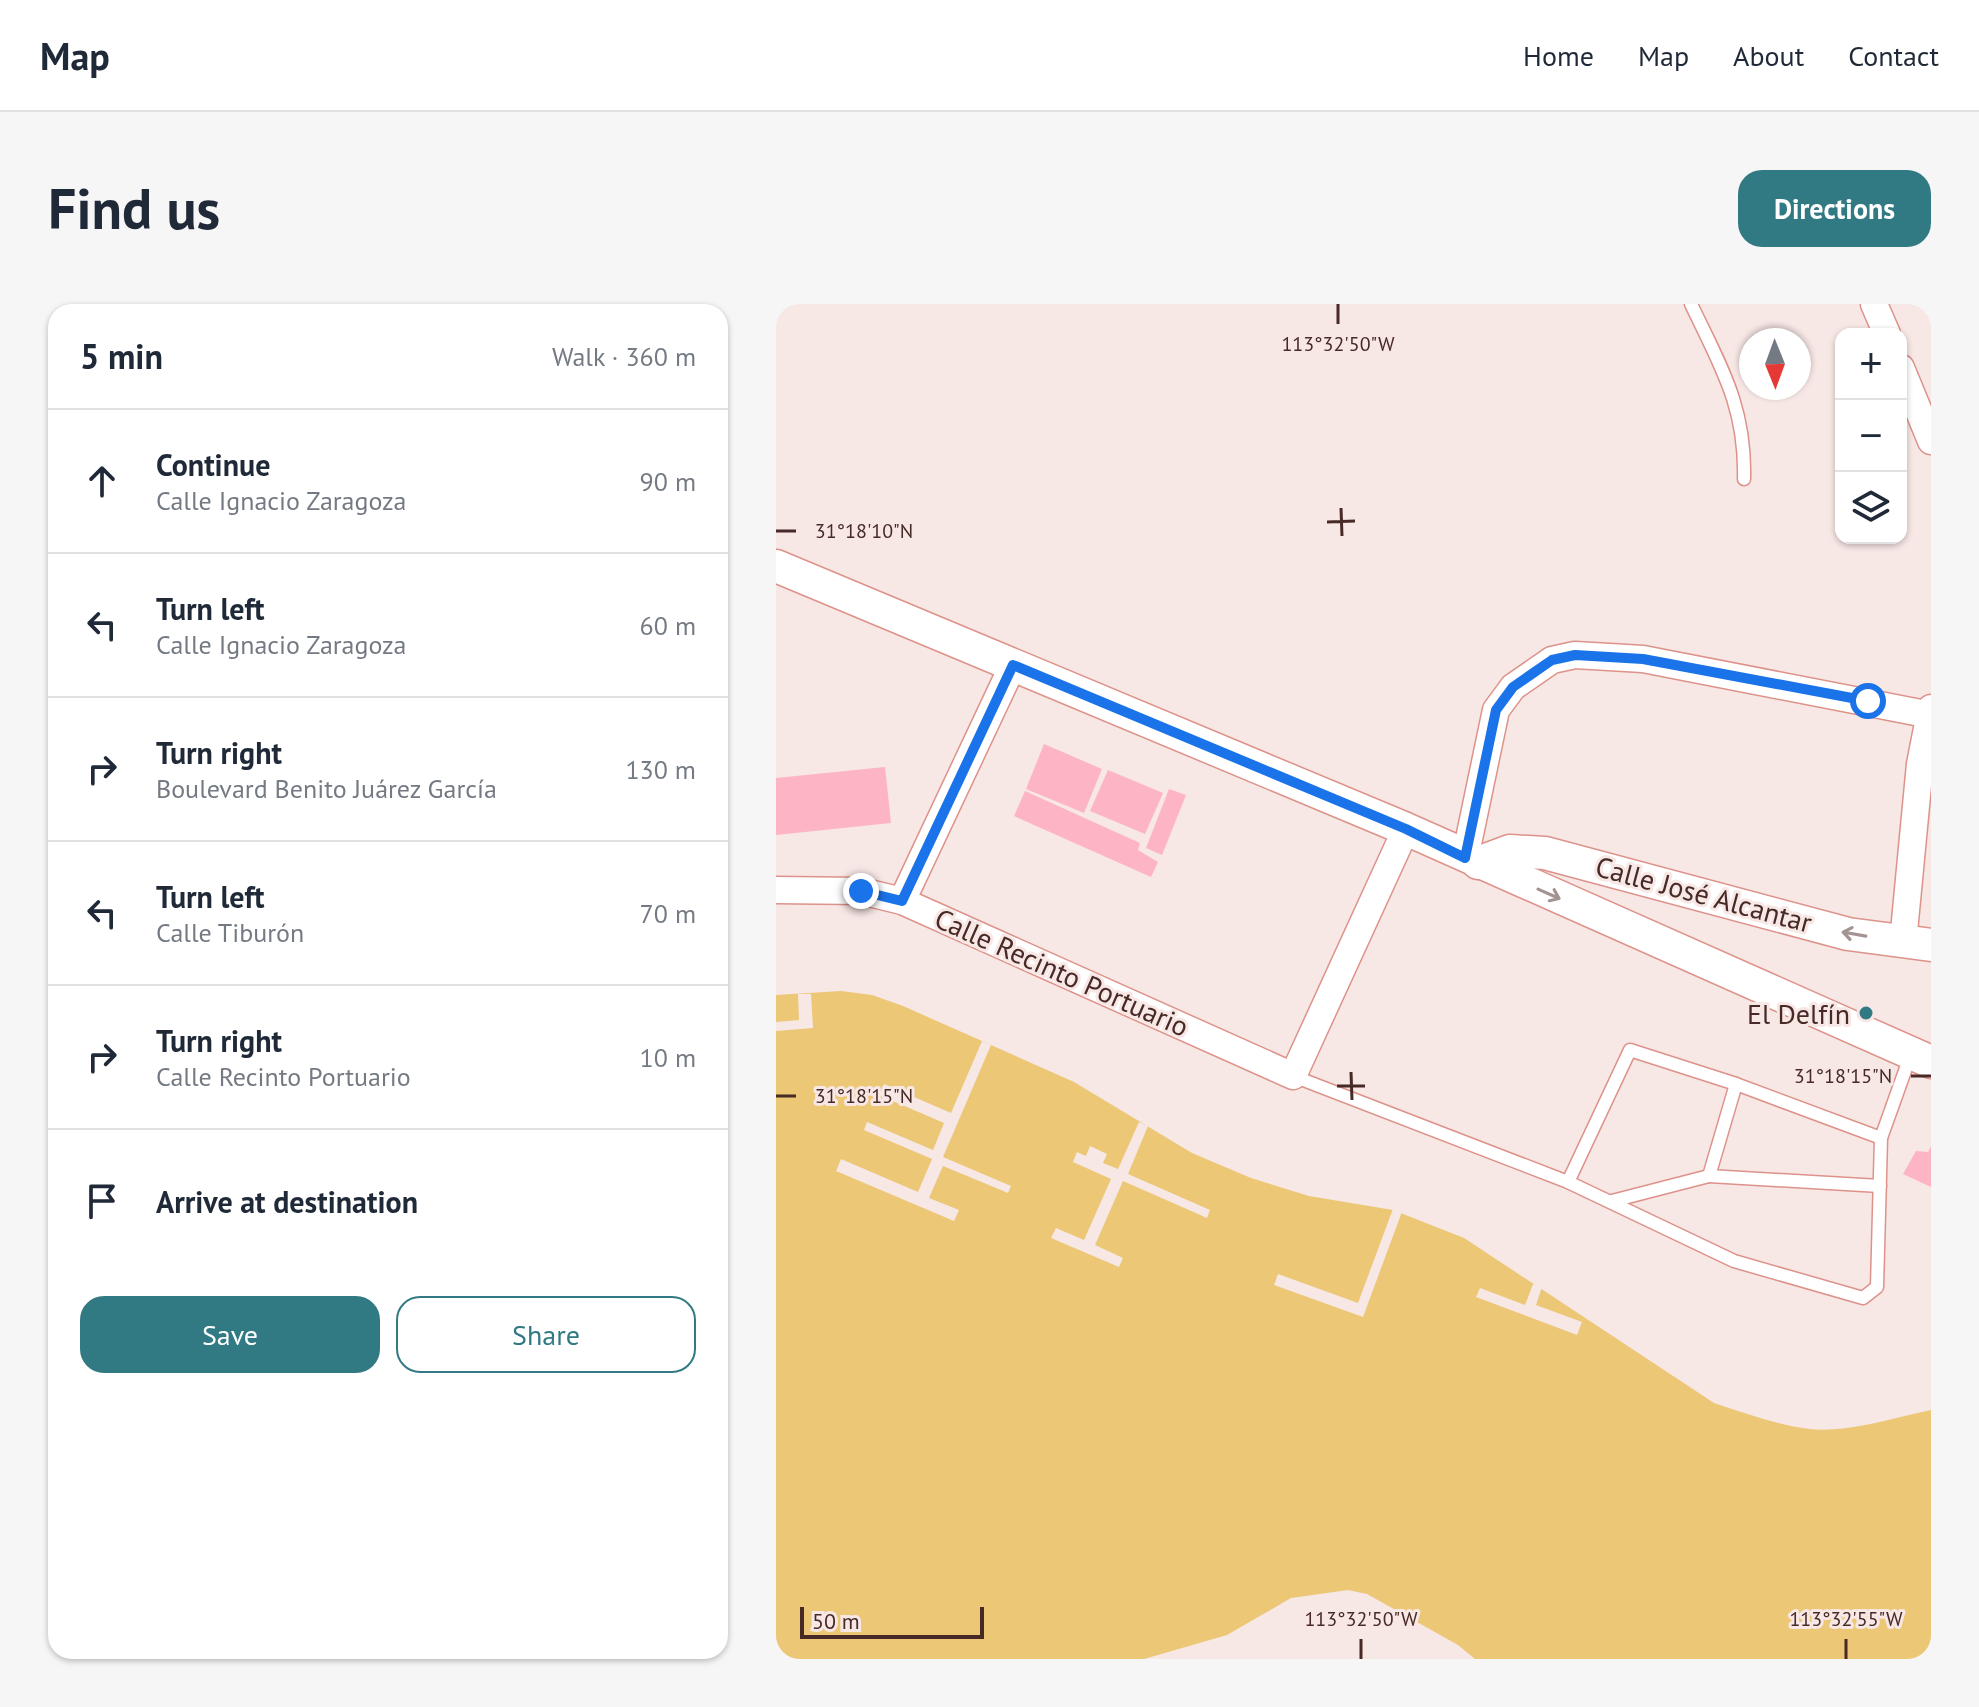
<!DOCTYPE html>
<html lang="en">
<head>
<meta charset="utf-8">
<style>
	body { margin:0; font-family:"PT Sans",sans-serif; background:#f6f6f7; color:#1f2937 }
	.controls { position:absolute; right:24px; top:24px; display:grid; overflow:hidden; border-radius:16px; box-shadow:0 2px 6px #0004 }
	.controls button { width:72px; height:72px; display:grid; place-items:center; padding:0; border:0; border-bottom:2px solid #e0e1e3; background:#fff; color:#1f2937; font:40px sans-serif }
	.compass { position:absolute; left:963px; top:24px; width:72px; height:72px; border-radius:50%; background:#fff; box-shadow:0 2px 6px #0004; rotate:179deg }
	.scale { position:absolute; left:24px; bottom:20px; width:184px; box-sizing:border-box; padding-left:8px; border:4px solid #472926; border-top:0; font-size:22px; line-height:28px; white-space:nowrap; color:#472926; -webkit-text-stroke:6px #f7e7e5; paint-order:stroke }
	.stop { position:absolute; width:24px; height:24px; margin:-18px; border:6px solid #1a73e8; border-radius:50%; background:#fff }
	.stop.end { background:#1a73e8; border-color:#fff; box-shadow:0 2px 8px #0008 }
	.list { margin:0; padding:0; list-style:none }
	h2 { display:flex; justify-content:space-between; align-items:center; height:104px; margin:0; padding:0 32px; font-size:34px }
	h2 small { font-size:26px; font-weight:400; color:#747a83 }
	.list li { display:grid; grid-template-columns:52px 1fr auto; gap:24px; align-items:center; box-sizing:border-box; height:144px; padding:0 32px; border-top:2px solid #e0e1e3 }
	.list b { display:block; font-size:30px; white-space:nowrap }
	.list p { margin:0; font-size:26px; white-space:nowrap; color:#747a83 }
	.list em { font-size:26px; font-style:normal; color:#747a83 }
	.actions { display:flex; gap:16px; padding:24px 32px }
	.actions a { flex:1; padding:18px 0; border:2px solid #327a83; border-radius:24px; text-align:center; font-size:28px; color:#327a83 }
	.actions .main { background:#327a83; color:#fff }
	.icon { flex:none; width:44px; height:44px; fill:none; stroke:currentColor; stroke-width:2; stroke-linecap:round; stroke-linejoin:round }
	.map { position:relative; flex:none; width:1155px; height:1355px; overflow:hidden; border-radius:24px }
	header { display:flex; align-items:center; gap:48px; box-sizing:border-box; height:112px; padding:0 40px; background:#fff; border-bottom:2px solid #e0e1e3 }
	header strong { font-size:38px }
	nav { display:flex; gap:44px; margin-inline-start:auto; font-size:28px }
	.intro { display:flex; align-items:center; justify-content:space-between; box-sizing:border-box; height:192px; padding:0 48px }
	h1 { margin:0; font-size:56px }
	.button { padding:20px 36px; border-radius:24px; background:#327a83; color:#fff; font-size:28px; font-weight:700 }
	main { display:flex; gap:48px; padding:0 48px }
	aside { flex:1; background:#fff; border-radius:24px; box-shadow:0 2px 6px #0004 }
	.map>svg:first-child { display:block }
	.water { fill:#ebc776 }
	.pier { fill:#f7e7e5 }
	.building { fill:#feb5c3 }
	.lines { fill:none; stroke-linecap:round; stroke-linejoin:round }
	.service-casing { stroke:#dd928a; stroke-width:15 }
	.minor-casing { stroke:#dd928a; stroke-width:29 }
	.tertiary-casing { stroke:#dd928a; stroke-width:35 }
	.service { stroke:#fff; stroke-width:12 }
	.minor { stroke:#fff; stroke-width:26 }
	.tertiary { stroke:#fff; stroke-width:32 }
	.oneway { stroke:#a39492 }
	.route { stroke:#1a73e8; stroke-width:10 }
	.ticks { fill:none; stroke:#472926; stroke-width:3 }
	.poi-dot { fill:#327a83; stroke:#f7e7e5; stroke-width:3 }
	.labels { text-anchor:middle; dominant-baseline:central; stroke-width:6; stroke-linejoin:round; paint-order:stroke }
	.street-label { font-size:28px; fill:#472926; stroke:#f7e7e5 }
	.poi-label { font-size:28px; fill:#472926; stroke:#f7e7e5; text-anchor:end }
	.ticks-label { font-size:20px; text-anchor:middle; fill:#472926; stroke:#f7e7e5; stroke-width:6; stroke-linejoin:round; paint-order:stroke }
</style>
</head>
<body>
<header>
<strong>Map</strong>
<nav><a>Home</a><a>Map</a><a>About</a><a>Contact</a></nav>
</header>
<div class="intro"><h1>Find us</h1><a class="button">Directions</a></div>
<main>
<aside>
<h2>5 min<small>Walk · 360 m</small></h2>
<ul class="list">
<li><svg class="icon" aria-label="ahead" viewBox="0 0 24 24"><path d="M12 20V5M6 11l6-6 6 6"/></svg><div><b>Continue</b><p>Calle Ignacio Zaragoza</p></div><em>90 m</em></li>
<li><svg class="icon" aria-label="left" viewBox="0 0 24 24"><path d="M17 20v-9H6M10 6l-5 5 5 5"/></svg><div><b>Turn left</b><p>Calle Ignacio Zaragoza</p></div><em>60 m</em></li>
<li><svg class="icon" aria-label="right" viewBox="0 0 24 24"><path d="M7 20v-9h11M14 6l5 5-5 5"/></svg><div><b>Turn right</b><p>Boulevard Benito Juárez García</p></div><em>130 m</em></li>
<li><svg class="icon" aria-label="left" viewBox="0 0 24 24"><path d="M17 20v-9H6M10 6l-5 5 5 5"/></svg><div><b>Turn left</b><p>Calle Tiburón</p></div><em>70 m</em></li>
<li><svg class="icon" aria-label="right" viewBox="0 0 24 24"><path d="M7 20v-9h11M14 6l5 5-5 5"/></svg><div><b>Turn right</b><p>Calle Recinto Portuario</p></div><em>10 m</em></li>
<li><svg class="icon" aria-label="arrive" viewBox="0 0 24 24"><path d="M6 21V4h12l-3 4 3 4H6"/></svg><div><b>Arrive at destination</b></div></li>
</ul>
<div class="actions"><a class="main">Save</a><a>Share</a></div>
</aside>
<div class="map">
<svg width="1155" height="1355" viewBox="0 0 1155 1355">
	<rect width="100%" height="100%" fill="#f7e7e5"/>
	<path class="water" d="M65,687l31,4 31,11 171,76 118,71 59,25 58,18 84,14 71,28 250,165c31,10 62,22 95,26 40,4 83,-11 122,-19v249h-456l-17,-14 -91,-51 -19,-4 -57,8 -64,37 -83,24h-368v-664z"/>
	<g class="pier">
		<polygon points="22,690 35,690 37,724 0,727 0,718 23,716"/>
		<polygon points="206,737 215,741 167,853 235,882 232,889 167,862 153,894 183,906 178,917 60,867 65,855 142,888 156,855 88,826 91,818 157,846 168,819 103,791 108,780 175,809"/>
		<polygon points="363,818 372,822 352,870 434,906 431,914 347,877 319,941 347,954 343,963 275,934 280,924 308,936 335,875 297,858 301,848 310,852 314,842 331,850 327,859 342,865"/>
		<polygon points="618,902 627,905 587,1013 498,981 502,970 582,999"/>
		<polygon points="757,980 766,983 760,1001 806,1018 801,1031 700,993 704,984 749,1001"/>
	</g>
	<g class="building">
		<polygon points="268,440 326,465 308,509 250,485"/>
		<polygon points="109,463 115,519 0,531 0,474"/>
		<polygon points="332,466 387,489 369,530 314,507"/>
		<polygon points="393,485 410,491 386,551 370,544"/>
		<polygon points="249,487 364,539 362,546 382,558 375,573 238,512"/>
		<polygon points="1155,842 1155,883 1127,870 1140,847 1152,848"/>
	</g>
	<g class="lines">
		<g class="service-casing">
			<g id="service">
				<path d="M915,0c30,63 55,103 53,175"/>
				<polyline points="517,772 792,878 958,957 1087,994 1101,983 1105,834 1135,750"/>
				<polyline points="933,872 1104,882"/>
				<polyline points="792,878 854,746 960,780 1105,834"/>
				<polyline points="836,897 933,872 960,780"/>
			</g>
		</g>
		<g class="minor-casing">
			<g id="minor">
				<polyline points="1098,0 1111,30"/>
				<polyline points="1125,64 1155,137"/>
				<polyline points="689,554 720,406 737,383 776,356 799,351 867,355 1155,411"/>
				<polyline points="0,586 85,587 126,597 517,772 630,525"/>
				<polyline points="126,597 237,361"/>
				<polyline points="1127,638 1144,460 1155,404"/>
			</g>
		</g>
		<g class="tertiary-casing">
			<g id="tertiary">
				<polyline points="0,262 630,525 1155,758"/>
				<polyline points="702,559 734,547 769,549 1072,630 1155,641"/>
			</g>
		</g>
		<use href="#service" class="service"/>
		<use href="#minor" class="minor"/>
		<use href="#tertiary" class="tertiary"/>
	</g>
	<defs><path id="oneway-shaft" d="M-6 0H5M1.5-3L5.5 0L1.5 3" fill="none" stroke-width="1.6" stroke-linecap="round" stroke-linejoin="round" transform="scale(2)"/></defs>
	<g class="oneway">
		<use href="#oneway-shaft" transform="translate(773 590) rotate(24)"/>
		<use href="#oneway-shaft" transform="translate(1078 630) rotate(-170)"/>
	</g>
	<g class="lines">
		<polyline class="route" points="85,587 126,597 237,361 630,525 689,554 720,406 737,383 776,356 799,351 867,355 1092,397"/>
	</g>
	<path class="ticks" d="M562,0v20M565,204l1,28M551,218l28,-1M0,227h20M575,768l1,28M1135,772h20M561,782h28M0,792h20M585,1335v20M1070,1335v20"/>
	<circle class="poi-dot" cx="1090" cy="709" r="8"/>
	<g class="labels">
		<g class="street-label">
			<text transform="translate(928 590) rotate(15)">Calle José Alcantar</text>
			<text transform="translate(286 668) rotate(24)">Calle Recinto Portuario</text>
		</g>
		<g class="poi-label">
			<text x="1074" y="709">El Delfín</text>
		</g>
	</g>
	<g class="ticks-label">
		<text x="562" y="47">113°32'50"W</text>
		<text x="88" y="234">31°18'10"N</text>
		<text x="1067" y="779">31°18'15"N</text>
		<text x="88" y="799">31°18'15"N</text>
		<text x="585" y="1322">113°32'50"W</text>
		<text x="1070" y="1322">113°32'55"W</text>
	</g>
</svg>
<div class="controls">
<button>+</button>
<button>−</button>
<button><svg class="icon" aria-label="layers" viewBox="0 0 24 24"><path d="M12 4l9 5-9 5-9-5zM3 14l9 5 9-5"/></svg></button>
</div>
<svg class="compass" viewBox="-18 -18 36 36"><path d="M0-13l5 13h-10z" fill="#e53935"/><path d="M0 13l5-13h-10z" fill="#747a83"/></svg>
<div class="scale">50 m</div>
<div class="stop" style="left:1092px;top:397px"></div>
<div class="stop end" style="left:85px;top:587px"></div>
</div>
</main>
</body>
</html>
